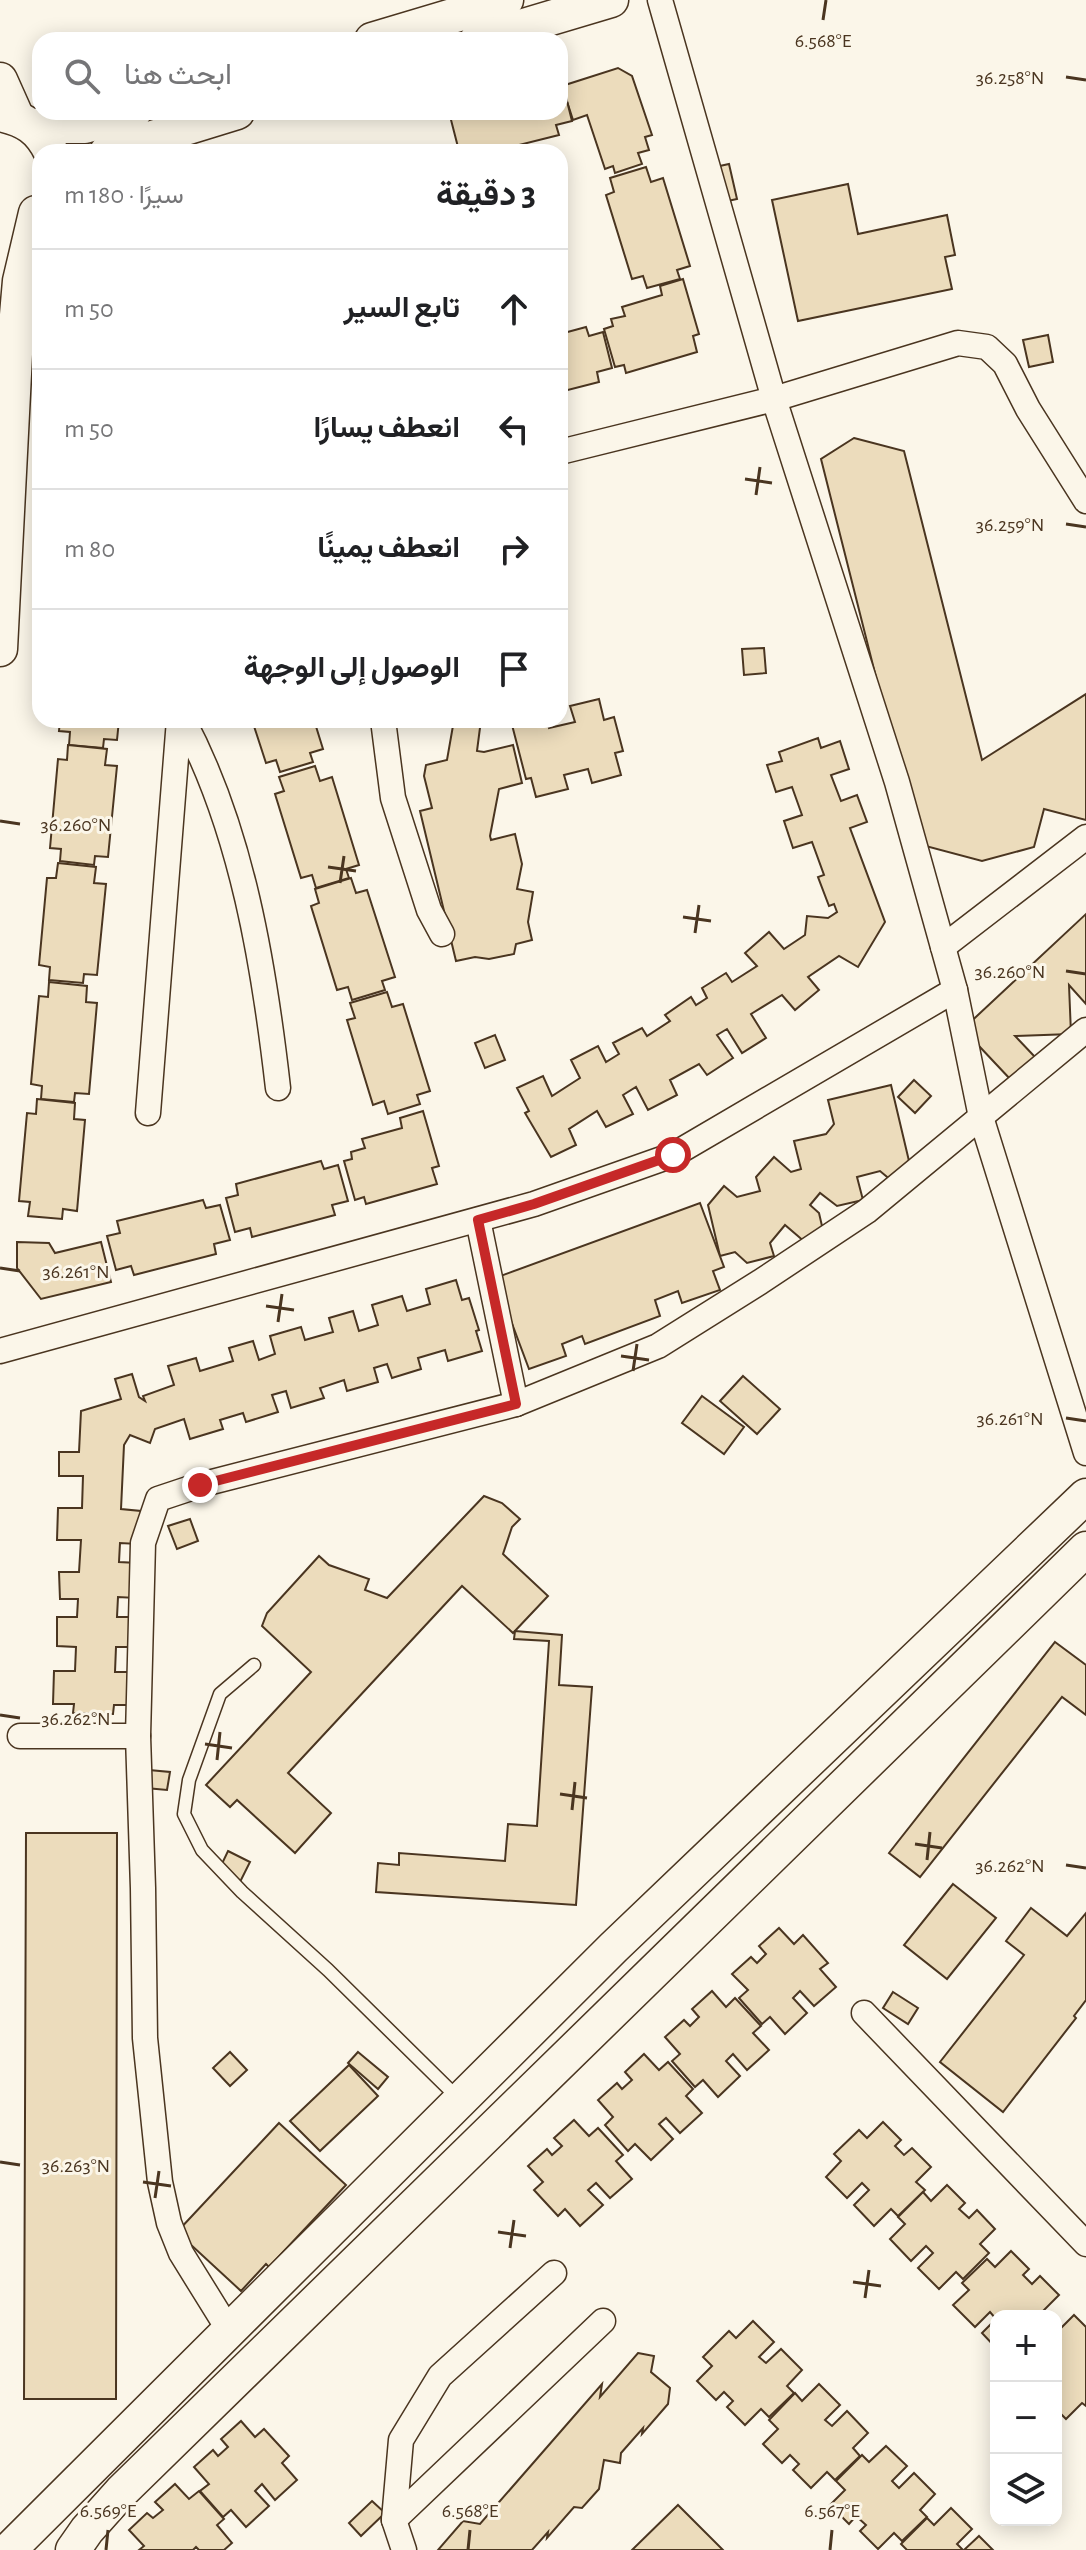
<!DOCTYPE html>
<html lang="ar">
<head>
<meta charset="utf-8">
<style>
	body { margin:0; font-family:"Alegreya Sans",Vazirmatn,sans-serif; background:#f2f2f2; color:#202124; direction:rtl }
	.controls { position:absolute; right:24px; bottom:24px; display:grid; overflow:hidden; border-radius:16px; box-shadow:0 4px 20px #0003 }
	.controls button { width:72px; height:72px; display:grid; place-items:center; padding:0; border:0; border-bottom:2px solid #e0e0e0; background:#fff; color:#202124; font:40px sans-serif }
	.stop { position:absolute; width:24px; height:24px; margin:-18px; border:6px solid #c62828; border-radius:50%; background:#fff }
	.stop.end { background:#c62828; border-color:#fff; box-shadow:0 2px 8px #0008 }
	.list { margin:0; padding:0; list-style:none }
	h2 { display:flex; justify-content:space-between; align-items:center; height:104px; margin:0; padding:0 32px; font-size:34px }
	h2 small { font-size:26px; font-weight:400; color:#757577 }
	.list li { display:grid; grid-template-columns:52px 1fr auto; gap:24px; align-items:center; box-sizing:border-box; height:120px; padding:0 32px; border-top:2px solid #e0e0e0 }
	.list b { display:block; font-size:30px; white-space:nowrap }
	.list em { font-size:26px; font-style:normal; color:#757577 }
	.icon { flex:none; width:44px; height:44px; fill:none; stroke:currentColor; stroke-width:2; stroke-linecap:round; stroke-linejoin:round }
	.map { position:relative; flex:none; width:1086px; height:2550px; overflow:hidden; direction:ltr }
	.search { position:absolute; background:#fff; box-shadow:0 4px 20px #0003; left:32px; top:32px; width:536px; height:88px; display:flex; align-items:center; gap:20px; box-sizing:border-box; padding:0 28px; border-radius:24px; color:#757577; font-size:30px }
	.panel { position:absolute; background:#fff; box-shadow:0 4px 20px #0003; left:32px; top:144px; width:536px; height:584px; border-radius:24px; direction:rtl }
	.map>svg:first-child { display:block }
	.building { fill:#ecdcbc; stroke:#4a3520; stroke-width:2 }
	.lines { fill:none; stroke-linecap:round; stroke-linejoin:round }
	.lane-casing { stroke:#4a3520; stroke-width:15 }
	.street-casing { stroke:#4a3520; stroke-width:27 }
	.secondary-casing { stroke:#4a3520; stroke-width:37 }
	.lane { stroke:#fbf6e9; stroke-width:12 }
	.street { stroke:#fbf6e9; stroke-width:24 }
	.secondary { stroke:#fbf6e9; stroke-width:34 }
	.route { stroke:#c62828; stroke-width:10 }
	.ticks { fill:none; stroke:#4a3520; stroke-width:3 }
	.ticks-label { font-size:20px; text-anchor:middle; fill:#4a3520; stroke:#fbf6e9; stroke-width:6; stroke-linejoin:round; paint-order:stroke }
</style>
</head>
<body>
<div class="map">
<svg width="1086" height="2550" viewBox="0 0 1086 2550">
	<rect width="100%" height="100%" fill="#fbf6e9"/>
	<g class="building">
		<polygon points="618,68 632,76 652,135 645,137 649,150 638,153 642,164 615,173 613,166 605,169 587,115 573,120 562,86"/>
		<polygon points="563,85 572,121 556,125 559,135 491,152 475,152 474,147 459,151 450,116 463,112 560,112 560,86"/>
		<polygon points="729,164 737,199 723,202 715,167"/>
		<polygon points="646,167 651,182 663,178 690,266 677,270 680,279 647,288 643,276 632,279 606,195 614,192 610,178"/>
		<polygon points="848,184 858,234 947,215 955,255 945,257 952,289 798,321 772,200"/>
		<polygon points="683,279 699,334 693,336 697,352 626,373 624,365 615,367 604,329 613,326 611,319 625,316 622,307 662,295 660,286"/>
		<polygon points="586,327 589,336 603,332 612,368 597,372 599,382 560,392 560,334"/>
		<polygon points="1048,335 1053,362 1029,367 1023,340"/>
		<polygon points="854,438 904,451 982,760 1086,694 1086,820 1044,809 1034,847 982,861 918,844 821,459"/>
		<polygon points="764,648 766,673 744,675 742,649"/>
		<polygon points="599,699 604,720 614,717 623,751 615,753 621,775 592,783 588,769 564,775 568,789 536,797 531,778 526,779 511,721 547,720 549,728 575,722 570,706"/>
		<polygon points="60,720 119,720 117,740 104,739 103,748 69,745 70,732 59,731"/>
		<polygon points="252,720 314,720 323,749 310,753 313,762 280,772 276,760 266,763"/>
		<polygon points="454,720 481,720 477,751 484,752 513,745 522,783 499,789 490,836 491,840 515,834 522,864 517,889 533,892 528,922 532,940 516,944 514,954 489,959 475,957 456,961 420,811 432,808 424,776 426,765 447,760"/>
		<polygon points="818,738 821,748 840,741 849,769 831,775 841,801 857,795 867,822 850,828 885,922 858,967 839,956 808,977 819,990 795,1010 782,995 751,1014 766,1038 742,1053 727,1029 717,1035 733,1058 707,1075 699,1064 670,1080 677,1095 648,1110 636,1087 623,1095 633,1114 606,1127 597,1111 569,1129 576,1145 551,1157 525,1113 529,1111 517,1088 543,1076 552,1096 580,1078 571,1060 598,1046 606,1062 619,1054 613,1043 642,1028 647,1036 670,1021 665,1015 691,997 696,1005 707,998 702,988 726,973 732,982 757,966 745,953 769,932 784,949 805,935 807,916 828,918 837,912 834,904 829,906 818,877 824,875 812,842 793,848 784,821 802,815 792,787 776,792 767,765 782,761 779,752"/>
		<polygon points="68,745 107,749 105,765 117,766 108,857 95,856 94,865 60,861 61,849 50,848 58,759 67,760"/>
		<polygon points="315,766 320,781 332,777 359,865 346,869 349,878 316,888 312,875 301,878 275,794 284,791 279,777"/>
		<polygon points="58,863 96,867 94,883 106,884 97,975 84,974 83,983 49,980 50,967 39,965 47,878 56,878"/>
		<polygon points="351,878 356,893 367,890 395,977 382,981 385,990 352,1000 348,987 337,990 311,906 319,903 315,889"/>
		<polygon points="1086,914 1086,1004 1069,985 1071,1034 1015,1036 1035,1057 1011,1080 963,1029"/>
		<polygon points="49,982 87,986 86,1002 97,1003 89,1094 75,1093 74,1102 41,1099 42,1086 31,1084 39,996 48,997"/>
		<polygon points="387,992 392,1007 403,1004 430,1091 417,1095 420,1104 388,1114 384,1101 373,1105 347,1020 355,1018 350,1003"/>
		<polygon points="495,1035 505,1060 485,1068 475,1043"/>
		<polygon points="914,1080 931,1096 915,1113 898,1097"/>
		<polygon points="891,1085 909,1161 892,1181 880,1171 857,1177 863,1200 837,1206 820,1193 810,1205 819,1213 825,1239 806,1243 785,1225 770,1243 774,1256 747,1263 735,1252 720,1256 708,1205 724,1186 737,1197 760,1191 756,1177 774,1157 791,1172 801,1169 794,1141 826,1134 834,1124 828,1100"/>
		<polygon points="37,1099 75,1103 74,1119 85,1120 77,1211 63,1209 62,1219 28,1216 30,1202 19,1201 27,1113 36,1114"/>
		<polygon points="423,1111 439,1166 432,1168 437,1184 366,1204 364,1197 355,1200 344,1161 352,1159 351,1152 365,1148 362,1139 402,1128 400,1118"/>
		<polygon points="321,1161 324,1169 338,1165 348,1201 332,1205 335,1215 252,1237 250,1228 235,1232 226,1198 238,1195 236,1184"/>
		<polygon points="203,1200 206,1208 220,1205 230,1240 214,1244 216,1254 134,1275 131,1266 116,1270 107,1236 120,1233 117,1221"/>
		<polygon points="700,1203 724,1267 713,1271 720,1290 682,1303 678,1291 655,1300 660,1316 585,1344 582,1336 562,1344 566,1356 529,1369 495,1278"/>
		<polygon points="17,1242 49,1243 55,1253 101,1242 111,1282 41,1299 17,1268"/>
		<polygon points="456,1280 462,1300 469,1298 479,1330 476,1331 482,1351 448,1361 445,1350 418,1358 421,1369 392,1378 387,1364 374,1368 378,1382 347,1391 344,1380 320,1388 324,1398 291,1408 286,1391 272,1395 278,1412 246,1422 243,1413 220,1420 223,1429 190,1439 184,1419 155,1429 150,1443 130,1435 124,1445 121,1509 141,1511 138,1544 120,1543 119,1562 138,1563 136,1598 118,1597 117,1617 135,1617 135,1647 116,1647 115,1672 134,1672 133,1705 114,1705 113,1714 73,1713 74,1704 53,1704 54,1671 75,1671 76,1647 57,1646 57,1617 77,1617 78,1599 60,1599 59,1572 79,1572 81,1540 57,1540 58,1508 82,1508 83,1476 59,1476 59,1452 79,1452 81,1411 121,1399 115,1379 132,1374 139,1397 145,1401 143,1396 174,1385 168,1366 196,1358 200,1371 233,1361 229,1348 253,1341 259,1360 275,1354 270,1336 301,1327 305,1340 333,1332 329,1318 353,1311 359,1331 378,1325 372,1305 402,1296 407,1311 430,1304 426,1289"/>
		<polygon points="743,1376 780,1409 757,1434 720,1401"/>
		<polygon points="702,1396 744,1427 724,1454 682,1423"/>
		<polygon points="484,1496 502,1503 520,1519 512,1527 503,1554 548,1596 513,1633 462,1586 288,1773 331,1813 295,1853 237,1800 230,1807 206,1785 311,1672 262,1626 267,1613 319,1556 329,1565 369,1579 365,1590 387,1598"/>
		<polygon points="190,1519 198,1541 177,1549 168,1526"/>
		<polygon points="515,1631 562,1635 559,1685 592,1687 576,1905 376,1892 378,1863 399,1865 399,1853 505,1861 508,1824 537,1826 549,1641 514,1639"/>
		<polygon points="1055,1642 1086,1665 1086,1715 1062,1697 920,1877 889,1853"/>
		<polygon points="149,1770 170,1772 167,1790 146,1788"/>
		<polygon points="26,1833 117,1833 116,2399 24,2399"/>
		<polygon points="228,1851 250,1862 240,1882 218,1872"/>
		<polygon points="953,1884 996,1918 947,1979 904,1945"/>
		<polygon points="1031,1908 1067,1936 1086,1913 1086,2000 1074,2016 1076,2018 1003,2112 940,2062 1024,1955 1006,1941"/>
		<polygon points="779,1928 794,1944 803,1935 828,1963 820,1969 836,1987 814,2006 800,1991 793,1998 807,2013 785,2034 770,2017 762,2024 739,1998 748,1990 732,1974 751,1957 757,1963 766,1954 759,1946"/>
		<polygon points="712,1991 726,2007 735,1998 761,2026 753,2033 769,2050 747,2070 733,2054 726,2061 740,2076 718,2097 703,2080 695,2087 672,2061 680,2054 665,2037 684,2020 690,2026 699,2017 692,2009"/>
		<polygon points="893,1992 918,2008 908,2024 883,2008"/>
		<polygon points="230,2052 247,2070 230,2086 213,2068"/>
		<polygon points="358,2052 388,2077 378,2089 348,2063"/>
		<polygon points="644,2054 659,2070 668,2062 693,2089 686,2096 702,2113 680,2133 666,2118 659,2124 673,2139 651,2160 635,2144 628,2151 605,2125 613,2117 598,2100 617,2083 622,2089 632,2080 625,2072"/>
		<polygon points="349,2065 378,2096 320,2151 290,2121"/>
		<polygon points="574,2120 589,2136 598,2128 623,2155 616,2161 632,2179 610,2198 596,2183 588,2190 603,2205 580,2226 565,2209 558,2216 534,2190 543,2182 528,2166 547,2149 552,2155 562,2146 554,2138"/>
		<polygon points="883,2122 901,2140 895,2146 904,2155 912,2148 931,2167 916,2182 925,2190 898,2216 891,2209 874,2226 854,2205 869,2190 862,2183 847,2198 826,2177 841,2161 834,2154 859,2130 867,2138"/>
		<polygon points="279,2123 346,2185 269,2267 266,2264 241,2291 177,2232"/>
		<polygon points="947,2185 965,2203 959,2209 969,2218 977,2210 995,2229 980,2244 989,2253 963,2279 956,2272 939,2289 918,2268 933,2253 926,2246 911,2261 890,2239 905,2224 898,2217 923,2192 931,2201"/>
		<polygon points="1011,2251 1029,2269 1023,2275 1032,2284 1040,2276 1059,2295 1044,2310 1049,2316 996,2316 996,2319 990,2312 975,2327 953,2305 969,2290 962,2283 987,2259 995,2267"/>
		<polygon points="1074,2315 1086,2327 1086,2406 1082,2403 1066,2419 1056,2409 1056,2387 1060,2383 1056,2380 1056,2329 1058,2331"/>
		<polygon points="996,2319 996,2348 982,2333"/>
		<polygon points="753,2321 774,2342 759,2357 766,2363 781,2349 802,2370 787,2386 794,2393 769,2417 761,2409 745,2425 727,2407 733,2401 724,2392 716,2400 697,2381 712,2366 703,2357 729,2331 736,2338"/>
		<polygon points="638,2353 654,2356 651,2372 670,2388 668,2404 642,2434 643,2428 621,2453 620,2463 604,2460 599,2489 582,2508 574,2507 547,2538 548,2532 532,2550 438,2550 463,2521 480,2524 602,2384 600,2397"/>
		<polygon points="819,2384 840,2405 825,2420 832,2426 847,2411 868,2433 853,2448 860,2456 835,2480 827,2472 811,2488 793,2470 799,2464 790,2455 782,2463 763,2444 778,2429 769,2420 795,2393 802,2401"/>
		<polygon points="241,2421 255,2437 264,2429 289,2456 282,2463 297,2480 275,2500 262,2484 255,2491 269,2506 246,2527 231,2510 223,2517 200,2491 209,2484 194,2467 213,2450 218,2456 228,2447 221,2439"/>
		<polygon points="886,2446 907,2466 892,2481 899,2488 914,2473 935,2494 920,2510 927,2517 902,2541 894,2533 878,2549 860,2531 866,2525 856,2516 849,2524 830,2505 845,2490 836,2481 862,2455 869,2462"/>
		<polygon points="175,2484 189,2499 199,2491 224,2519 217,2525 232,2543 224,2550 199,2550 196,2547 193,2550 139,2550 144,2546 129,2530 147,2513 153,2518 163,2510 155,2502"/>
		<polygon points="372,2501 385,2513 361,2536 349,2523"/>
		<polygon points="678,2505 723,2550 632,2550"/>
		<polygon points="951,2508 972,2529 957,2544 963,2550 907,2550 901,2544 927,2518 934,2525"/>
		<polygon points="979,2536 993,2550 964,2550"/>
	</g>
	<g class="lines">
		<g class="lane-casing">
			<polyline id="lane" points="254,1665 220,1694 189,1780 184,1814 202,1850 242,1892 328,1970 458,2098"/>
		</g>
		<g class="street-casing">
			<g id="street">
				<polyline points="660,0 774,399 897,782 955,990 981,1117 1086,1453"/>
				<polyline points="560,452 774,399 958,343 987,347 1005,364 1028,409 1086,501"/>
				<path d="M183,720c59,110 81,245 95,368"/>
				<polyline points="383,720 393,798 429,910 442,934"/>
				<polyline points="943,947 1086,837"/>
				<polyline points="148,1113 179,720"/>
				<polyline points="0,1351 534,1204 673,1155 955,990"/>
				<polyline points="516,1404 658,1346 760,1282 867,1211 1086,1030"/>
				<polyline points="20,1736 138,1736 143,1888 145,2038 160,2182 169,2223 181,2253 230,2332"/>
				<polyline points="138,1736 143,1543 158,1499 200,1485 516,1404 478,1220"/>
				<polyline points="864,2013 1086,2244"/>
				<polyline points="394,2520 603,2321"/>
				<polyline points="404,2550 394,2520 401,2440 440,2376 554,2273"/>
			</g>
		</g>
		<g class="secondary-casing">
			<g id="secondary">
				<polyline points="372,40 506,0"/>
				<polyline points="477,40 611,0"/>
				<polyline points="0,80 17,118"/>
				<path d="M0,114c25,5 40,15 51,38"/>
				<polyline points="33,126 85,126 134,112"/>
				<polyline points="107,152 237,112"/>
				<polyline points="0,649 17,315 20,281 36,213"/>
				<polyline points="9,2550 614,1947 1086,1496"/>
				<polyline points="73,2550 87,2530 121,2492 1086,1549"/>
			</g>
		</g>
		<use href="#lane" class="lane"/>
		<use href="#street" class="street"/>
		<use href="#secondary" class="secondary"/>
	</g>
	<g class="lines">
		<polyline class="route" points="200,1485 516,1404 478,1220 534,1204 673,1155"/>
	</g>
	<path class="ticks" d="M823,20l3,-20M1066,77l20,3M745,479l27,4M756,495l4,-28M1066,524l20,3M0,821l20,3M328,867l28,4M340,883l4,-27M683,917l28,4M695,933l4,-28M1066,971l20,3M0,1268l20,3M266,1306l28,4M278,1322l4,-28M621,1356l28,4M633,1371l4,-27M1066,1418l20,3M0,1715l20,3M205,1744l27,4M217,1760l3,-28M560,1794l27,4M572,1810l3,-28M915,1844l27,4M927,1860l3,-28M1066,1865l20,3M0,2162l20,3M143,2182l28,4M155,2198l4,-27M498,2232l28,4M510,2248l4,-28M853,2282l28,4M865,2298l4,-28M106,2550l2,-20M468,2550l2,-20M830,2550l2,-20"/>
	<g class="ticks-label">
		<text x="823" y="47">6.568°E</text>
		<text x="1010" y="84">36.258°N</text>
		<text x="1010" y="531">36.259°N</text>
		<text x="76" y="831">36.260°N</text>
		<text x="1010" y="978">36.260°N</text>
		<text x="76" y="1278">36.261°N</text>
		<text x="1010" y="1425">36.261°N</text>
		<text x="76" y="1725">36.262°N</text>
		<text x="1010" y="1872">36.262°N</text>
		<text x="76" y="2172">36.263°N</text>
		<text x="108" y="2517">6.569°E</text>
		<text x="470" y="2517">6.568°E</text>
		<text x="832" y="2517">6.567°E</text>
	</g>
</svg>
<div class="controls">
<button>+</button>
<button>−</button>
<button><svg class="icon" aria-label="layers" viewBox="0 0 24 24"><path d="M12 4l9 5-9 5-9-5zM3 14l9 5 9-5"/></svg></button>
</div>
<div class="stop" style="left:673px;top:1155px"></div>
<div class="stop end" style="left:200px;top:1485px"></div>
<div class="search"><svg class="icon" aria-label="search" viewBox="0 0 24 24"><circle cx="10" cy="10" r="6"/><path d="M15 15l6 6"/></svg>ابحث هنا</div>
<section class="panel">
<h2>3 دقيقة<small>سيرًا · 180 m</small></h2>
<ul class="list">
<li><svg class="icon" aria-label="ahead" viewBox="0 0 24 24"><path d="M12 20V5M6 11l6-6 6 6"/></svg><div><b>تابع السير</b></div><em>50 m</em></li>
<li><svg class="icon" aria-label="left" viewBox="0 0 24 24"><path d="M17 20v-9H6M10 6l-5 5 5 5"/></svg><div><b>انعطف يسارًا</b></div><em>50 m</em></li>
<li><svg class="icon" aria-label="right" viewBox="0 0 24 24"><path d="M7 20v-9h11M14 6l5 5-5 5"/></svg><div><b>انعطف يمينًا</b></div><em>80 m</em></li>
<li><svg class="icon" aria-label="arrive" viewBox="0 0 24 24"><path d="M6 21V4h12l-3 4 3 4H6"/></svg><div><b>الوصول إلى الوجهة</b></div></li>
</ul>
</section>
</div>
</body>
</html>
